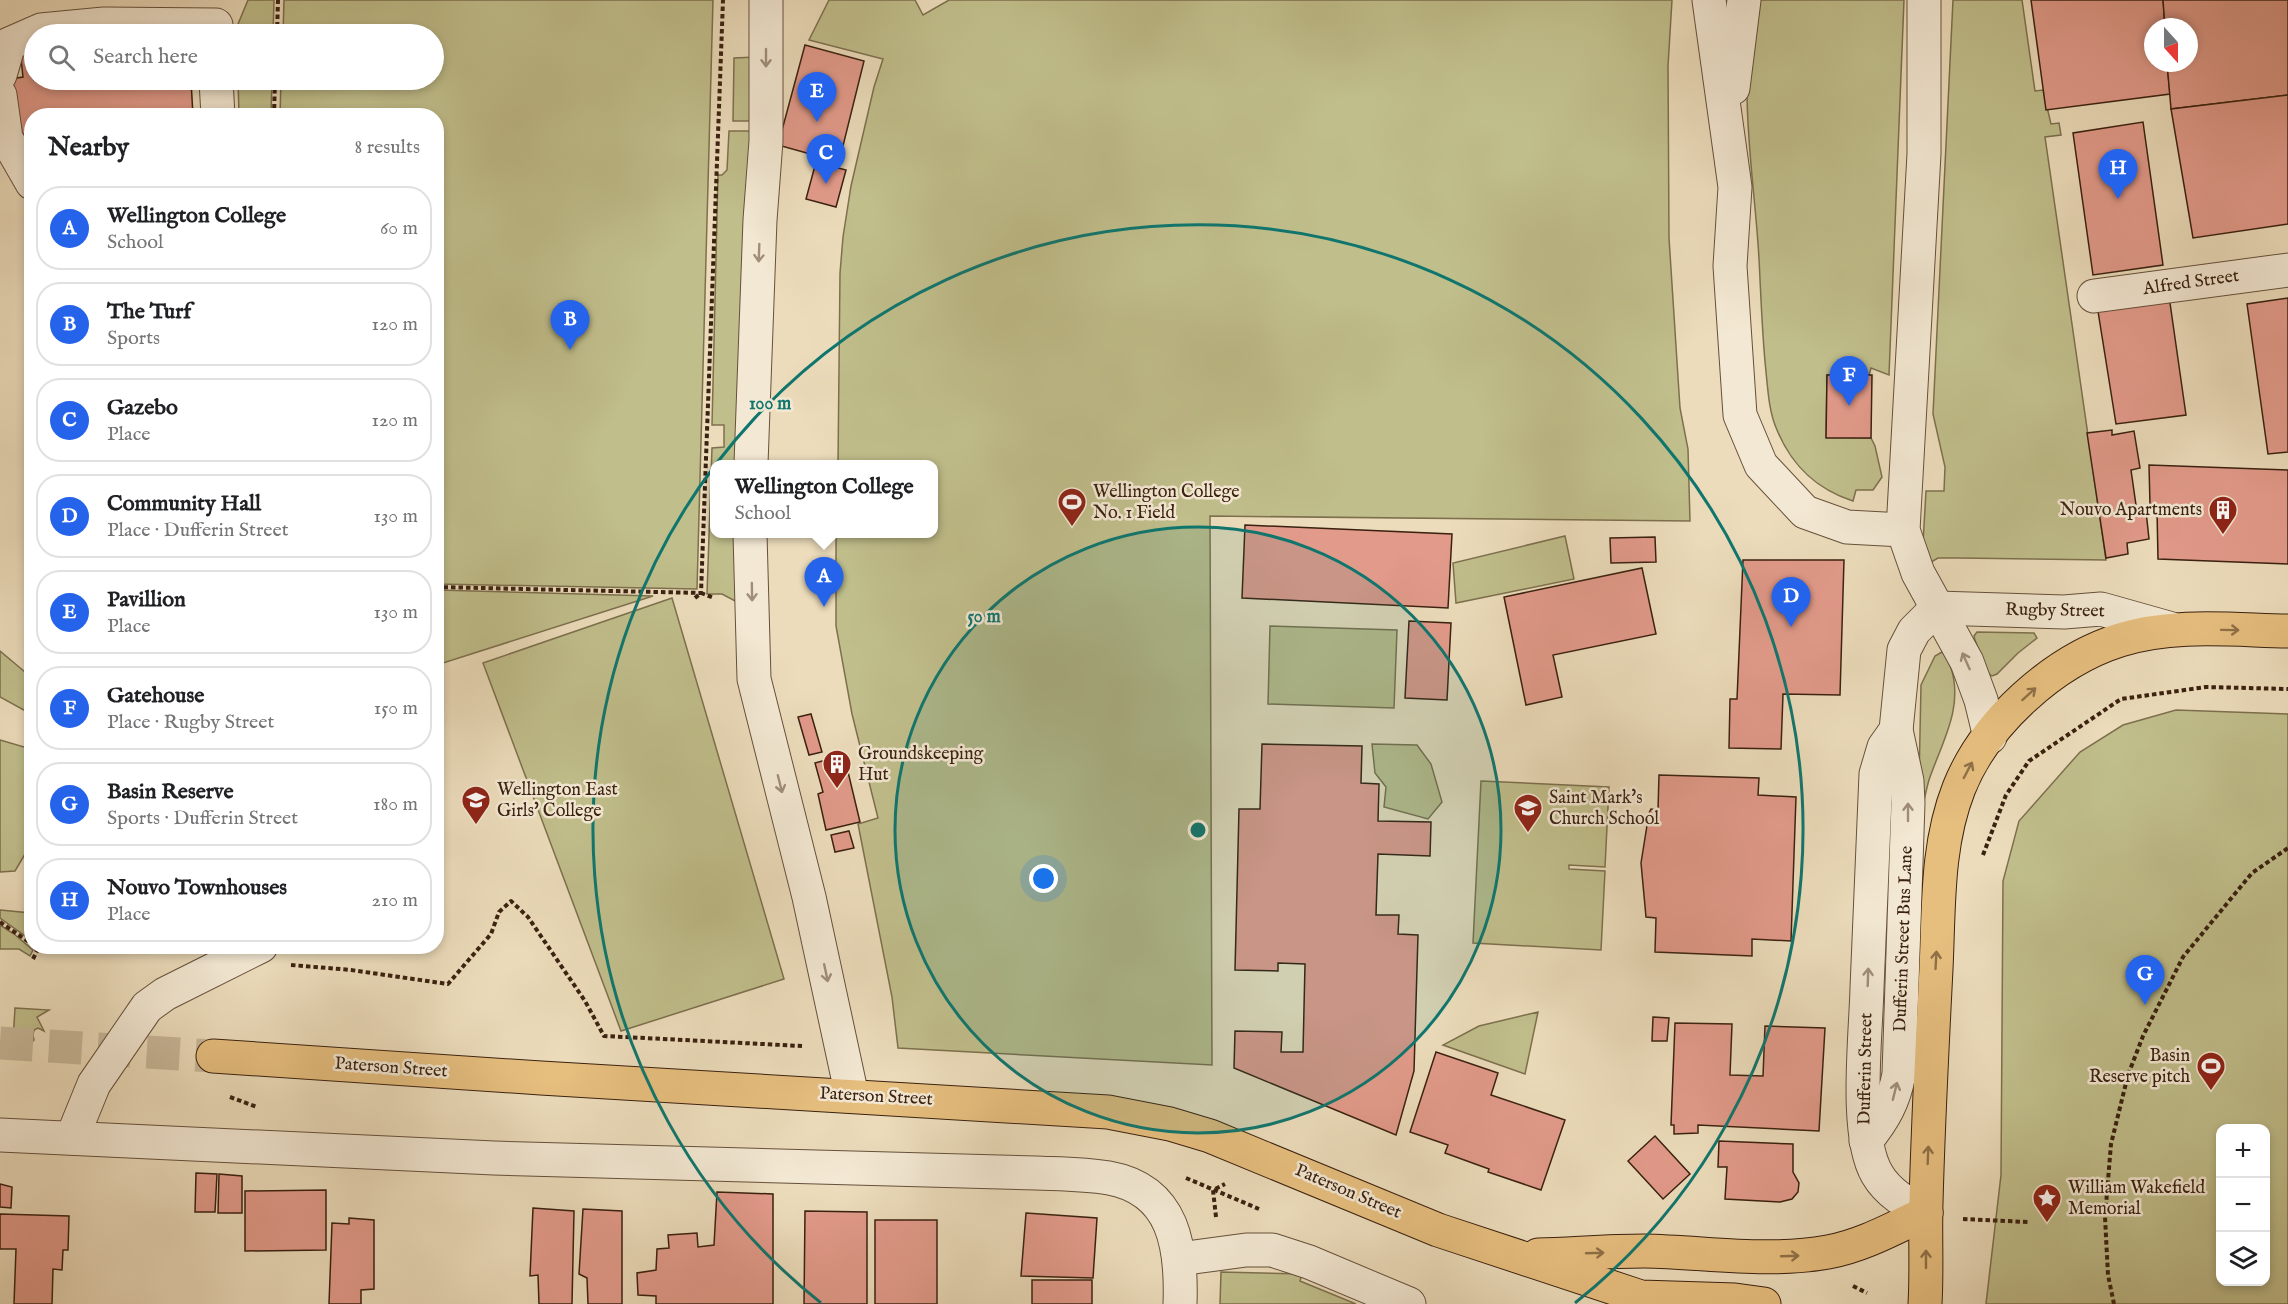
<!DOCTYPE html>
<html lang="en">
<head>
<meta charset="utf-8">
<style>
	body { margin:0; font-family:"IM FELL English",serif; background:#f2f2f2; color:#202124 }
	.controls { position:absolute; right:18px; bottom:18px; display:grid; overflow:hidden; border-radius:12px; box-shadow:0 3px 9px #0003 }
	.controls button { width:54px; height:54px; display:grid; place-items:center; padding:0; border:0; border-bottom:2px solid #e0e0e0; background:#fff; color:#202124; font:30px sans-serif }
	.compass { position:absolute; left:2144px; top:18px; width:54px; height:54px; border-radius:50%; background:#fff; box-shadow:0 3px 9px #0003; rotate:159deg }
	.you { position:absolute; left:1044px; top:879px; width:21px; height:21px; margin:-15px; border:4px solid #fff; border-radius:50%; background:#1a73e8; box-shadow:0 0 0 9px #1a73e833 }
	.badge { display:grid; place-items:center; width:39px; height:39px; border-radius:50%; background:#2563eb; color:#fff; font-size:20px; font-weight:700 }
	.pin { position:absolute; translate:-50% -50px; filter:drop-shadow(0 2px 3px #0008) }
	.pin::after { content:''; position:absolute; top:32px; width:21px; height:18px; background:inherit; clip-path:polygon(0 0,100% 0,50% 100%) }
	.popup { position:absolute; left:710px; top:460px; width:228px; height:78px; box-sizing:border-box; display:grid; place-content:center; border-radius:12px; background:#fff; filter:drop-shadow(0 2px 4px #0005); font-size:20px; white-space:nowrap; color:#757577 }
	.popup b { font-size:22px; color:#202124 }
	.popup::after { content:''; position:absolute; left:50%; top:100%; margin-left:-12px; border:12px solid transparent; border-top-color:#fff }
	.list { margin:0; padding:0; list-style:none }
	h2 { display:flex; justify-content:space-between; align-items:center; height:78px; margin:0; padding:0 24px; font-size:26px }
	h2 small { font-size:20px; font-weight:400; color:#757577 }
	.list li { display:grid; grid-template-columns:39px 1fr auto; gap:18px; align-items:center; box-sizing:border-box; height:84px; margin:0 12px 12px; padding:0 12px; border:2px solid #e0e0e0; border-radius:24px }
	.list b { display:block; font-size:22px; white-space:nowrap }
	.list p { margin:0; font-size:20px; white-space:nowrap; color:#757577 }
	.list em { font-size:20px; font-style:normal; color:#757577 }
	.icon { flex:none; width:33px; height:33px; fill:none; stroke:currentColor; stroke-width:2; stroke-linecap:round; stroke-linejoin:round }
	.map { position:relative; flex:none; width:2288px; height:1304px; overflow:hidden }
	.search { position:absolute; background:#fff; box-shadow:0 3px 9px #0003; left:24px; top:24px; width:420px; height:66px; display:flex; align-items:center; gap:15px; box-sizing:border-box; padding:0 21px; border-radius:33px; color:#757577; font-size:22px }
	.panel { position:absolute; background:#fff; box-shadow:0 3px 9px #0003; left:24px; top:108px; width:420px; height:846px; border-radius:24px }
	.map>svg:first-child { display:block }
	.green { fill:#c0be8b; stroke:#7d704e; stroke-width:1.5; fill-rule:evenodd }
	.building { fill:#e29a8a; stroke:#3a2110; stroke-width:1.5 }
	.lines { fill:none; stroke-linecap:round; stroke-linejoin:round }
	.highway-tunnel { stroke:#c8b799; stroke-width:33; stroke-dasharray:33 16; stroke-linecap:butt }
	.minor-casing { stroke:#66503b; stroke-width:35 }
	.highway-casing { stroke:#3a2110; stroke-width:35 }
	.path { stroke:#3a2110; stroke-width:4; stroke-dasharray:4.5 3; stroke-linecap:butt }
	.minor { stroke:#f3e8d3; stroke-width:33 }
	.highway { stroke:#e6be7e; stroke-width:33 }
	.oneway { stroke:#a08e7b }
	.oneway2 { stroke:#907047 }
	.ring { fill:none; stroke:#0f766e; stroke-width:3 }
	.labels { text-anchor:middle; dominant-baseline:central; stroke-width:5; stroke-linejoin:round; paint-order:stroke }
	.street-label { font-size:18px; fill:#3a2110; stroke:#f3e8d3 }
	.poi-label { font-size:18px; fill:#3a2110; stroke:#f3e8d3; text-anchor:start }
	.centre { fill:#0f766e; stroke:#f3e8d3; stroke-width:3 }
	.ring-label { font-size:18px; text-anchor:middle; font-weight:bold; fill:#0f766e; stroke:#f3e8d3; stroke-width:5; stroke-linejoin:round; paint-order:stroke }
</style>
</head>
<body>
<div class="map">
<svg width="2288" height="1304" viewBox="0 0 2288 1304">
	<rect width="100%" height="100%" fill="#ecdcbb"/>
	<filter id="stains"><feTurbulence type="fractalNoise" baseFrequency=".00333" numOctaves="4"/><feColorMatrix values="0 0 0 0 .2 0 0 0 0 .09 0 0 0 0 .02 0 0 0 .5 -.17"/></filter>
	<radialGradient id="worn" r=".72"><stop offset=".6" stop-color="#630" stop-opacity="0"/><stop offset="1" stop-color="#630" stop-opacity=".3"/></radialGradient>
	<g class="green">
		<polygon points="248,0 274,0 273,34 236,34 236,29"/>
		<polygon points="284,0 713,0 697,589 437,584 436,116 280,115 281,80 434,80 434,34 283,34"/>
		<polygon points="829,0 915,0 923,15 949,0 1672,0 1668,66 1669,238 1680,408 1688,449 1690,521 1210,516 1212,1065 898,1048 892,997 858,824 878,818 852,714 836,626 836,534 934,534 934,464 838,464 840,273 843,237 851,186 874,87 883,59 809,40"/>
		<path d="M1752,0h152l-15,375 -18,-7 -2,7h-42l-1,62 45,1 4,8 7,31 -9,13h-17l-3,11c-37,-12 -61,-35 -76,-71 -8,-18 -9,-39 -11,-58 -4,-38 -5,-76 -7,-113 -3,-56 -12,-112 -12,-168 -1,-30 3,-61 5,-91z"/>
		<polygon points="1953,0 2022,0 2035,91 2043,90 2051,124 2059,123 2061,135 2045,137 2106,560 1958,558 1938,558 1926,565 1922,560 1926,491 1944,491 1945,467 1933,414"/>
		<polygon points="756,57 756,121 733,121 734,58"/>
		<polygon points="238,80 272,80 271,115 239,115"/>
		<polygon points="729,131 753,131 743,464 714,464 714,534 741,534 739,603 722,594 707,594 712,448 724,447 724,425 712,425 718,175 722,175 727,170"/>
		<polygon points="1565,536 1574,579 1456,603 1453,563"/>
		<polygon points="437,590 653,596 440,664 436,662"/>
		<polygon points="672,598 784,979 621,1031 483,663"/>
		<polygon points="1270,626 1397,630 1394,708 1268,704"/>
		<polygon points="1977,632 2034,633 2037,638 2018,653 1997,674 1992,676 1987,672 1975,640 1974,636"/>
		<polygon points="0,651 31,677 31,714 0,697"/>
		<path d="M1942,652c5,4 6,10 9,16 13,40 -10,76 -22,112 -5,17 -7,34 -11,50l3,-145 14,-29z"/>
		<path d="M2176,710l112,4v590h-302l15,-129 2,-294 16,-60 61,-69 43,-27zM2220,1128h46v154h-46z"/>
		<polygon points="0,740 31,749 31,844 15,871 0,872"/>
		<polygon points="1372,744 1417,745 1431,764 1442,802 1428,819 1384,807 1386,787 1375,773"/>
		<polygon points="1481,781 1609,787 1605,867 1569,865 1569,869 1605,871 1601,950 1473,943"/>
		<polygon points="0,910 31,913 31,940 0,918"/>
		<polygon points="0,925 14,934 33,950 30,956 19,949 0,949"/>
		<polygon points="15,1008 49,1010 37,1017 44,1031 38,1028 34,1030 33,1035 34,1040 30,1044 29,1048 17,1050 5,1058 0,1058 0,1042 13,1041"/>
		<polygon points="1538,1012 1525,1074 1443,1045 1479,1026"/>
		<polygon points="1221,1272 1302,1274 1300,1281 1356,1304 1220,1304"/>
	</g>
	<g class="building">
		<polygon points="2031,0 2163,0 2165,27 2153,27 2153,63 2167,63 2170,94 2046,110"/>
		<polygon points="2163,0 2288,0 2288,95 2171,109 2167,63 2189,63 2189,27 2165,27"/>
		<polygon points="805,45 864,61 839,162 778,145"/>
		<polygon points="34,48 34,80 191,80 193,116 32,116 32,166 29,166 24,134 14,135 10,79 23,77 20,49"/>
		<polygon points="2288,95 2288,224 2193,238 2171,109"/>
		<polygon points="2143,122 2163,265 2093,275 2073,133"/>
		<polygon points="816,162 846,170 836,207 806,199"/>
		<polygon points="2169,296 2186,415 2116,424 2097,305"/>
		<polygon points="2288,298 2288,452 2268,454 2247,304"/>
		<polygon points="1827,375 1872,375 1871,438 1826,438"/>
		<polygon points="2112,430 2112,435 2134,431 2140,468 2131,470 2137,512 2146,511 2149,539 2127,543 2128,554 2106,558 2087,433"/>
		<polygon points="2149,465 2288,470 2288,564 2158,559 2157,510 2165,510 2165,506 2150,505"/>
		<polygon points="1245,525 1452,534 1448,608 1242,598"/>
		<polygon points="1655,537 1656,562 1611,563 1610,538"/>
		<polygon points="1743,560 1844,560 1840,695 1783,694 1781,749 1729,748 1730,699 1737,699"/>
		<polygon points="1642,568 1656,634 1553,655 1562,697 1526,705 1504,597"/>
		<polygon points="1409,621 1451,623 1447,700 1405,698"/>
		<polygon points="811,714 822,752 809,755 798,717"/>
		<polygon points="1262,744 1362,746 1361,783 1379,784 1378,821 1431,822 1430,856 1378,854 1376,915 1399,915 1398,934 1418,935 1414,1071 1396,1135 1234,1068 1235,1031 1282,1032 1281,1052 1303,1052 1305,964 1278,963 1278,971 1235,970 1239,809 1260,809"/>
		<polygon points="844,755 860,822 826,830 818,794 823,792 815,763"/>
		<polygon points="1659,775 1759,778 1758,795 1796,797 1791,941 1752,939 1752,956 1655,952 1656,918 1646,917 1641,863 1649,813 1651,809 1658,810"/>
		<polygon points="849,831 854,848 835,852 831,835"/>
		<polygon points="1653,1017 1669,1018 1667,1041 1652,1041"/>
		<polygon points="1675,1023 1732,1024 1730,1075 1763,1076 1765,1026 1825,1028 1819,1131 1698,1125 1698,1133 1674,1134 1674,1125 1671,1125"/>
		<polygon points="1436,1052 1498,1073 1491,1095 1565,1120 1541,1190 1488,1172 1489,1169 1445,1153 1448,1145 1410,1132"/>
		<polygon points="1655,1136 1690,1174 1663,1199 1628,1161"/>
		<polygon points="1719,1141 1793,1144 1793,1172 1799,1183 1798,1192 1792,1199 1780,1202 1725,1199 1727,1167 1718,1167"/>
		<polygon points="196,1173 217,1174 215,1212 195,1212"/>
		<polygon points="219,1174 242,1176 242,1213 218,1213"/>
		<polygon points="0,1184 12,1187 11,1208 0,1207"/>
		<polygon points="326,1190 326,1250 245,1251 245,1191"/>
		<polygon points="717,1192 773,1194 773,1304 656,1304 656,1296 638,1295 637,1273 656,1270 657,1249 669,1248 668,1235 697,1233 698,1247 714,1245"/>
		<polygon points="533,1208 574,1211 572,1304 539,1304 538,1275 530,1276"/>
		<polygon points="583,1209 622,1211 622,1304 588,1304 587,1278 579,1274"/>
		<polygon points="805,1211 867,1212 867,1304 804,1304"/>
		<polygon points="1026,1213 1097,1218 1093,1278 1021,1276"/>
		<polygon points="0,1214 69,1216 68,1250 63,1250 62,1270 53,1269 52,1304 14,1304 16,1249 0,1249"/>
		<polygon points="349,1218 374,1220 374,1289 361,1290 361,1304 329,1304 332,1223 349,1224"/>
		<rect x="875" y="1220" width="62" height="84"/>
		<rect x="1032" y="1280" width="60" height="24"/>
	</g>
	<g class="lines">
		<polyline class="highway-tunnel" points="0,1043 213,1056"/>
		<g class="minor-casing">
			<g id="minor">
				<polyline points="1709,0 1735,187 1730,266 1740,415 1761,465 1805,512 1847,527 1903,530"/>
				<polyline points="1924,0 1924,154 1903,530 1918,573 1967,662 1981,700 1990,737"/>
				<polyline points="0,75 9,44 41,30 104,24 216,25"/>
				<polyline points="216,80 218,116"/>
				<polyline points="1733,88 1744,0"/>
				<polyline points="0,95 6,138 32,183"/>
				<polyline points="2094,296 2288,270"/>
				<polyline points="751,464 760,220 766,141 766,0"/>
				<polyline points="750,534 754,679 809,897 852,1096"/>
				<polyline points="1937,608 2064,612 2101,609 2172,629"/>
				<path d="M0,1135l494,23 542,15c24,1 49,1 73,5 66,12 73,70 71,126"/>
				<polyline points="72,1138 94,1084 147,1007 165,994 261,946"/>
				<path d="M1866,1141c18,-22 28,-40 33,-67l9,-271 -1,-22 -11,-51"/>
				<path d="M1926,1213c-19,-9 -38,-20 -49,-39 -23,-39 -11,-140 -10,-186 3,-71 6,-143 9,-214l8,-27 12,-17 8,-80 10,-19 23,-23"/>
				<polyline points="1179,1259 1246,1250 1272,1250 1309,1262 1409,1304"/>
			</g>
		</g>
		<g class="highway-casing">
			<g id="highway">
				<polyline points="213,1056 541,1078 1108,1112 1170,1124 1210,1136 1438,1230 1641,1297 1735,1300 1764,1304"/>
				<path d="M1538,1255c35,-1 71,-4 106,-4 61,1 123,12 184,1 34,-6 66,-24 98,-39"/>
				<path d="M1925,1304c2,-34 0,-67 1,-101 2,-78 6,-156 10,-234 3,-60 0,-123 23,-181 26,-65 94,-127 161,-148 54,-17 112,-10 168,-9"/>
			</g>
		</g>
		<g class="path">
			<polyline points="277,34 278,0"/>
			<polyline points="274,116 275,80"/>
			<polyline points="436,587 701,593 723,0"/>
			<polyline points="695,598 701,593 714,598"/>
			<polyline points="1983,855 2006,795 2029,761 2121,699 2206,687 2288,689"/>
			<polyline points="0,922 32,944"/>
			<polyline points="33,959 37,951 34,946"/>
			<polyline points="291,965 351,970 448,984 491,934 499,912 511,901 528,917 585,1001 604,1036 802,1046"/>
			<polyline points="230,1097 257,1107"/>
			<polyline points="1186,1178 1259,1209"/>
			<polyline points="1216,1217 1213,1190 1225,1184"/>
			<polyline points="1963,1219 2028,1222"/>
			<polyline points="1853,1286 1867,1293"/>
			<polyline points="2114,1304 2108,1275 2105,1217 2111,1144 2128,1075 2143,1036 2183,957 2252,873 2288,848"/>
		</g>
		<use href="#minor" class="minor"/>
		<use href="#highway" class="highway"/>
	</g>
	<defs><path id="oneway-shaft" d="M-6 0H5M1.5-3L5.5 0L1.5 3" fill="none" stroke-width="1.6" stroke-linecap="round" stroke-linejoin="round" transform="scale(1.5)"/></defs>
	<g class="oneway">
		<use href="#oneway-shaft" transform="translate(766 58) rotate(90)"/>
		<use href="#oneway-shaft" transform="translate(759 253) rotate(92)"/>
		<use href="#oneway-shaft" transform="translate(752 592) rotate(89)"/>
		<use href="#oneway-shaft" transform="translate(1966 661) rotate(-114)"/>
		<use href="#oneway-shaft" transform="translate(780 784) rotate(76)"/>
		<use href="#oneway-shaft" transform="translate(1908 812) rotate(-90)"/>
		<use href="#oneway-shaft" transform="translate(826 973) rotate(78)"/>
		<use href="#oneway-shaft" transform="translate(1868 977) rotate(-88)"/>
		<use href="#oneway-shaft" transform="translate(1895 1091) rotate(-76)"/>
	</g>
	<g class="oneway2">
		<use href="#oneway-shaft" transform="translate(2230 630) rotate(1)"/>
		<use href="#oneway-shaft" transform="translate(2029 694) rotate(-42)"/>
		<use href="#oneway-shaft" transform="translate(1968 770) rotate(-62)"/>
		<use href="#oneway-shaft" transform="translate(1936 960) rotate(-87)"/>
		<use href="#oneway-shaft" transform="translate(1928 1155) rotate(-88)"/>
		<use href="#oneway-shaft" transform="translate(1595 1253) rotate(-2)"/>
		<use href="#oneway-shaft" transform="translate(1790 1256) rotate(-2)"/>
		<use href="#oneway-shaft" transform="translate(1926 1259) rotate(-90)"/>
	</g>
	<circle cx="1198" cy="830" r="303" fill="#0f766e" fill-opacity=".12"/>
	<g class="ring">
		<circle cx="1198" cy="830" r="303"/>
		<path d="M821 1303A605 605 0 1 1 1575 1303"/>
	</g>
	<defs>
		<g id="stadium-pin" transform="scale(1.5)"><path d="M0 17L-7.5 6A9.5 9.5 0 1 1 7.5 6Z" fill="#8f2418" stroke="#f3e8d3"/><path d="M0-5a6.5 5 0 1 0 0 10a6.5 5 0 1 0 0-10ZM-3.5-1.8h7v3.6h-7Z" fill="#fff"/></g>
		<g id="building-pin" transform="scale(1.5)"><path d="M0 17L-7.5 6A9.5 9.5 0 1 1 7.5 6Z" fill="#8f2418" stroke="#f3e8d3"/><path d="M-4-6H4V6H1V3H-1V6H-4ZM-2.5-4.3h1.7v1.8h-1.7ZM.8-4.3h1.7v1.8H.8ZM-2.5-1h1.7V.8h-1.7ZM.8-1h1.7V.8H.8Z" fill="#fff"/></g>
		<g id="school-pin" transform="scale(1.5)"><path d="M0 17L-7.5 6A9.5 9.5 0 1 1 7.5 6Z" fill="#8f2418" stroke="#f3e8d3"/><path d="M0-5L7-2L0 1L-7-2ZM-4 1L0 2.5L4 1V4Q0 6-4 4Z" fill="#fff"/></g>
		<g id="sight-pin" transform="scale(1.5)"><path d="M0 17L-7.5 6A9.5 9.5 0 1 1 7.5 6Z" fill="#8f2418" stroke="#f3e8d3"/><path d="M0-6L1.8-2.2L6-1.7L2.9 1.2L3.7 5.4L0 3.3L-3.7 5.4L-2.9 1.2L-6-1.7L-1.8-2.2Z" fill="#fff"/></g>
	</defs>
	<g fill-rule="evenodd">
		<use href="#stadium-pin" x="1072" y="502"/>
		<use href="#building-pin" x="2223" y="510"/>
		<use href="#building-pin" x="837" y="764"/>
		<use href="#school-pin" x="476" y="800"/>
		<use href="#school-pin" x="1528" y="808"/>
		<use href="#stadium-pin" x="2211" y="1066"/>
		<use href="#sight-pin" x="2047" y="1198"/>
	</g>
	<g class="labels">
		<g class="street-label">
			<text transform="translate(2191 283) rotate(-8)">Alfred Street</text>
			<text transform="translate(2055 611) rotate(1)">Rugby Street</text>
			<text transform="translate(1904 939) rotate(-88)">Dufferin Street Bus Lane</text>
			<text transform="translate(391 1068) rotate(4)">Paterson Street</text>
			<text transform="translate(1866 1069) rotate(-89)">Dufferin Street</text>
			<text transform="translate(876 1097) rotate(3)">Paterson Street</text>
			<text transform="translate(1348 1192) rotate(23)">Paterson Street</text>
		</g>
		<g class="poi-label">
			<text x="1093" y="492">Wellington College<tspan x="1093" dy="21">No. 1 Field</tspan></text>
			<text x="2202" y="510" text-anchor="end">Nouvo Apartments</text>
			<text x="858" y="754">Groundskeeping<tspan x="858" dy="21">Hut</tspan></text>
			<text x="497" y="790">Wellington East<tspan x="497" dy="21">Girls' College</tspan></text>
			<text x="1549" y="798">Saint Mark's<tspan x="1549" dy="21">Church School</tspan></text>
			<text x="2190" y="1056" text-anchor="end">Basin<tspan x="2190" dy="21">Reserve pitch</tspan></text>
			<text x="2068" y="1188">William Wakefield<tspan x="2068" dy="21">Memorial</tspan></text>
		</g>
	</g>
	<circle cx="1198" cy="830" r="9" class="centre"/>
	<g class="ring-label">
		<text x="770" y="409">100 m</text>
		<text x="984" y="622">50 m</text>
	</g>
	<rect width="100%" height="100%" filter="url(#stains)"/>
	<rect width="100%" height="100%" fill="url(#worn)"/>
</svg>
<div class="controls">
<button>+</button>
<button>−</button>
<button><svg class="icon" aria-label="layers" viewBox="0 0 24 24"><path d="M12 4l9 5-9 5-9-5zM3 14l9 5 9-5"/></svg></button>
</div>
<svg class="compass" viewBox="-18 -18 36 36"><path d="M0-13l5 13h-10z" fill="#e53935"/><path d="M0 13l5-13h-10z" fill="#757577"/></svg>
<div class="you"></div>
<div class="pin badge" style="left:824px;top:607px">A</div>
<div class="popup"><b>Wellington College</b>School</div>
<div class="pin badge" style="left:570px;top:350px">B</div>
<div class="pin badge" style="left:826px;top:184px">C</div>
<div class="pin badge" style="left:1791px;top:627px">D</div>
<div class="pin badge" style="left:817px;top:122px">E</div>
<div class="pin badge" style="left:1849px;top:406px">F</div>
<div class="pin badge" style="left:2145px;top:1005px">G</div>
<div class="pin badge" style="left:2118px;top:199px">H</div>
<div class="search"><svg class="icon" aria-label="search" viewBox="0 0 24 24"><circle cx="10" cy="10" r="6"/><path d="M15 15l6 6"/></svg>Search here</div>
<section class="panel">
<h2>Nearby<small>8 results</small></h2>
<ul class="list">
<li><span class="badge">A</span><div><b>Wellington College</b><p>School</p></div><em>60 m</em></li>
<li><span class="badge">B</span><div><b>The Turf</b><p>Sports</p></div><em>120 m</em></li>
<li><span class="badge">C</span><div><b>Gazebo</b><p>Place</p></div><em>120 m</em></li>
<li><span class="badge">D</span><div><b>Community Hall</b><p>Place · Dufferin Street</p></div><em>130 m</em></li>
<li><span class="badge">E</span><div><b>Pavillion</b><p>Place</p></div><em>130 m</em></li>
<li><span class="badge">F</span><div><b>Gatehouse</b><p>Place · Rugby Street</p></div><em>150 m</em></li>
<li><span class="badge">G</span><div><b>Basin Reserve</b><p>Sports · Dufferin Street</p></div><em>180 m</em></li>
<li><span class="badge">H</span><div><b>Nouvo Townhouses</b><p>Place</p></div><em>210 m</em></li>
</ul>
</section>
</div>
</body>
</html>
